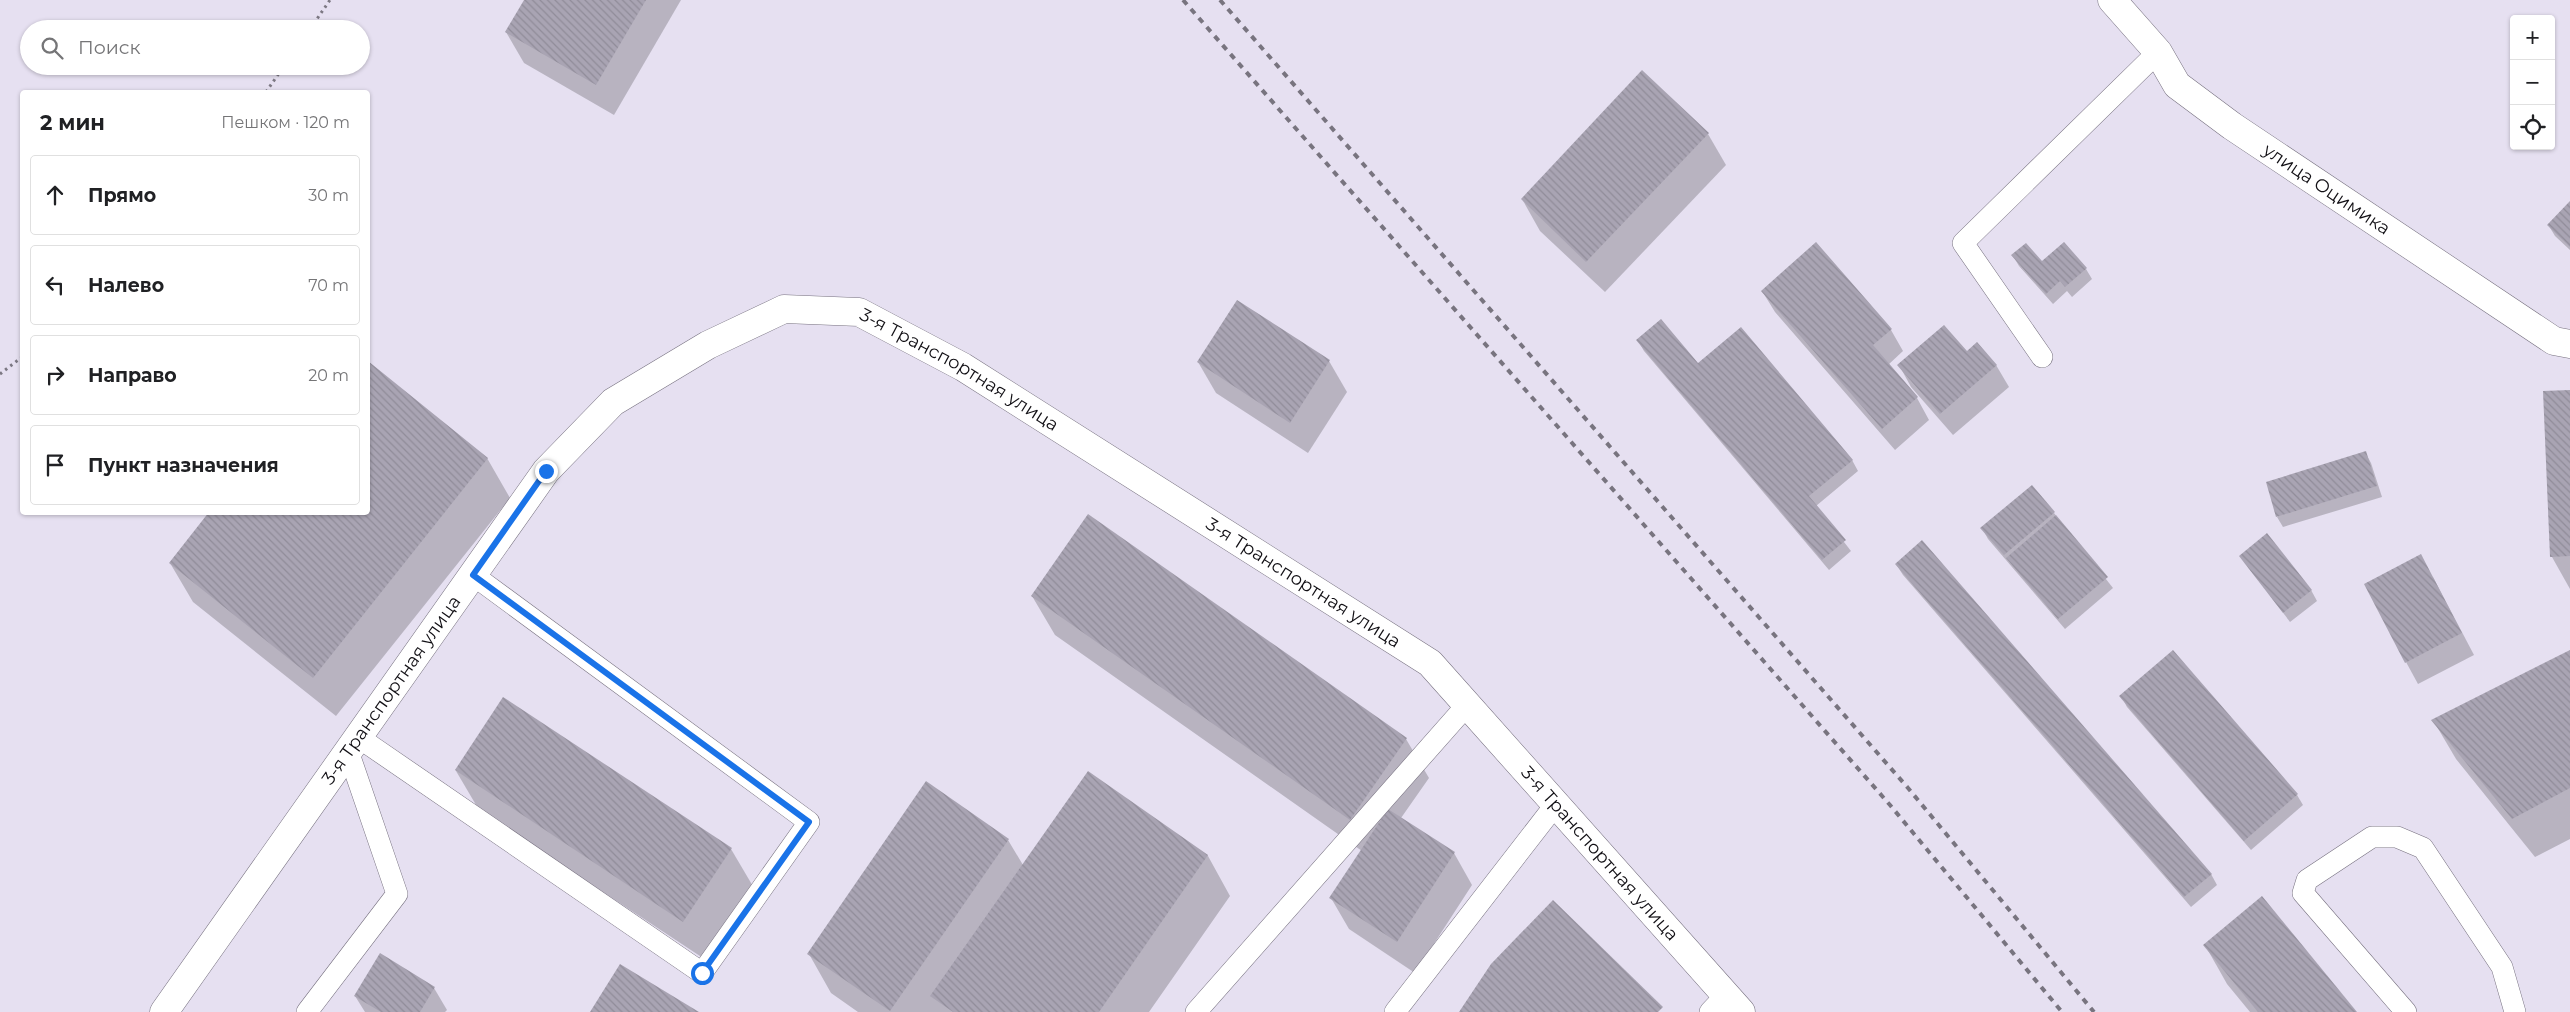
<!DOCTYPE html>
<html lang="ru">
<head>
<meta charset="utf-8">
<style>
	body { margin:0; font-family:Montserrat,sans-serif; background:#f2f2f2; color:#202124 }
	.controls { position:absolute; right:15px; top:15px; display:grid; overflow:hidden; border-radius:5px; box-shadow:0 1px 4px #0004 }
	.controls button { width:45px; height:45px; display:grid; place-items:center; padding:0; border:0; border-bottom:1px solid #e0e0e0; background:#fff; color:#202124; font:25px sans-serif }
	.stop { position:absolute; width:15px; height:15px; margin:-11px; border:4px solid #1a73e8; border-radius:50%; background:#fff }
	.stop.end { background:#1a73e8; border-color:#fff; box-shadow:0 1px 5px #0008 }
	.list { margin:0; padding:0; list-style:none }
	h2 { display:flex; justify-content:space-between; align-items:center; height:65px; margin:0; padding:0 20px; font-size:21px }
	h2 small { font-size:16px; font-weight:400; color:#757577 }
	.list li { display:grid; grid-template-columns:32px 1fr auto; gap:15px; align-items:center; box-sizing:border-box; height:80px; margin:0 10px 10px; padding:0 10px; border:1px solid #e0e0e0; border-radius:5px }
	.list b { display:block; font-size:19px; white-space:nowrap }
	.list em { font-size:16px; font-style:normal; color:#757577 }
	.icon { flex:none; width:28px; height:28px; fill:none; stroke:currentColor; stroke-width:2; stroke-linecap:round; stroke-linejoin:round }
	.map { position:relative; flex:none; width:2570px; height:1012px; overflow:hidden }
	.search { position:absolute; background:#fff; box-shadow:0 1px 4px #0004; left:20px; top:20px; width:350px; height:55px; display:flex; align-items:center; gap:12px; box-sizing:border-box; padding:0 18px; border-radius:28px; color:#757577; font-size:19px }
	.panel { position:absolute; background:#fff; box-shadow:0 1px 4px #0004; left:20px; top:90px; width:350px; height:425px; border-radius:5px }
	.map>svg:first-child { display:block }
	.shadow { fill:#0003 }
	.building { fill:url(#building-back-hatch) }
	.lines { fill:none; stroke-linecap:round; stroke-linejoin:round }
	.service-casing { stroke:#76707f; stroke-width:22 }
	.minor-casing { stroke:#76707f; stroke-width:29 }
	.tertiary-casing { stroke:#76707f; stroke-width:29 }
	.path { stroke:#7c7883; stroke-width:3; stroke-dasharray:2.5 4; stroke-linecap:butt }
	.service { stroke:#fff; stroke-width:21 }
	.minor { stroke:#fff; stroke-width:28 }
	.tertiary { stroke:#fff; stroke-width:28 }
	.rail { stroke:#78747f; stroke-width:4; stroke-dasharray:6 6; stroke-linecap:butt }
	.route { stroke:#1a73e8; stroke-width:6 }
	.labels { text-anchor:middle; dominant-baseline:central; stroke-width:5; stroke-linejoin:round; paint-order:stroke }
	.street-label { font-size:18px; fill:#110f14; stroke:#e6e0f1 }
</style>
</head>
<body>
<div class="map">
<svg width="2570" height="1012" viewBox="0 0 2570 1012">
	<defs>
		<pattern id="building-back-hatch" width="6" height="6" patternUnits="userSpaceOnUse" patternTransform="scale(1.25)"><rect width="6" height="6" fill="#a9a4b3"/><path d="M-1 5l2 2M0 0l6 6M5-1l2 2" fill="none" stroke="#908c99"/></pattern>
	</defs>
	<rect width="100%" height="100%" fill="#e6e0f1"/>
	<g class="shadow">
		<polygon points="525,0 681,0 614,115 524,63 506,32"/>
		<polygon points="1708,134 1726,165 1605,292 1540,231 1522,199"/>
		<polygon points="2570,203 2570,250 2555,236 2549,226"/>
		<polygon points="2013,256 2042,263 2086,269 2092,279 2072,297 2067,291 2053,304 2019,266"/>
		<polygon points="1762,291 1891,330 1903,351 1888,365 1917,398 1929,420 1895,450 1775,312"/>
		<polygon points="1237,301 1329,361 1347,392 1308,453 1216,393 1198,362"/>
		<polygon points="1638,341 1698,365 1852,460 1858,471 1816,506 1851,551 1829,570 1644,351"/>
		<polygon points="368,363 487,458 510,498 336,716 193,602 170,563 368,512"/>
		<polygon points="1899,365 1996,365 2009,387 1953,435 1911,387"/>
		<polygon points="2570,391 2570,589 2552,557"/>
		<polygon points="2365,452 2371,463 2382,497 2283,527 2277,517"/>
		<polygon points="2054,513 2113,588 2065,629 1988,539 1982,528"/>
		<polygon points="2240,556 2311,590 2317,601 2290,622"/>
		<polygon points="1896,564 2211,874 2217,885 2191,907 1903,575"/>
		<polygon points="2433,577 2474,655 2418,684 2406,662"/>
		<polygon points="1032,596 1406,739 1429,778 1401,818 1454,853 1472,885 1415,973 1349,929 1331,898 1362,851 1055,635"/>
		<polygon points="2570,651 2570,839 2535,857 2456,759 2433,720"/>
		<polygon points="2121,696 2297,795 2303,805 2251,850 2127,707"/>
		<polygon points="456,771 731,849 754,888 706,960 479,810"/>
		<polygon points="1088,773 1208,856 1230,896 1149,1012 858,1012 831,993 809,954 1008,840 1023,865"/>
		<polygon points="2205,945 2355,1012 2250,1012 2227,984"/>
		<polygon points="434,988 447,1010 445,1012 365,1012 355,996"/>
	</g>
	<g class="building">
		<polygon points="524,0 646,0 596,85 505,32"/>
		<polygon points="1642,70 1709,133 1586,262 1521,199"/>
		<polygon points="2570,201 2570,247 2547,225"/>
		<polygon points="1816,242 1892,329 1873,345 1918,397 1882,429 1761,291"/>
		<polygon points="2064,242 2087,268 2065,287 2060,281 2046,294 2011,255 2026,243 2042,261"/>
		<polygon points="1237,300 1330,360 1290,423 1197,362"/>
		<polygon points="1661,319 1698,363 1741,327 1853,460 1809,496 1846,540 1822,560 1636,340"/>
		<polygon points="1944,325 1967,351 1977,342 1997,365 1940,414 1897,365"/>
		<polygon points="368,361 488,458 313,678 169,563 209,512 368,512"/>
		<polygon points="2570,390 2570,556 2550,557 2543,391"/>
		<polygon points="2366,451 2377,486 2276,517 2266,482"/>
		<polygon points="2032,485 2055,512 2004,555 1980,528"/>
		<polygon points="1088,514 1407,738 1350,820 1031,596"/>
		<polygon points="2056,515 2108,577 2058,619 2006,558"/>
		<polygon points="2267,533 2312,590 2283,613 2239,556"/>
		<polygon points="1922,540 2212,874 2184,897 1895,564"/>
		<polygon points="2421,554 2462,633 2405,663 2364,584"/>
		<polygon points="2173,650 2298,794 2244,841 2119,696"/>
		<polygon points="2570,650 2570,788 2512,819 2431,720"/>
		<polygon points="503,697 732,848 683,922 455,770"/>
		<polygon points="1088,771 1208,855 1099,1012 953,1012 930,996"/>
		<polygon points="926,781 1009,839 890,1011 807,954"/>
		<polygon points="1388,809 1455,852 1397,942 1329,898"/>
		<polygon points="2262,896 2357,1012 2258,1012 2203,945"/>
		<polygon points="1553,900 1663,1007 1658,1012 1459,1012 1491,964"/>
		<polygon points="380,953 435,987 420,1012 381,1012 354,996"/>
		<polygon points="620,964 699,1012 590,1012"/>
	</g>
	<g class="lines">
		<g class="service-casing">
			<g id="service">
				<polyline points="2042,357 1963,243 2158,52"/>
				<polyline points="358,737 702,973 809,822 473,575"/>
				<polyline points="307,1012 397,894 348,751"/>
				<polyline points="1196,1012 1467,705"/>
				<polyline points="1395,1012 1556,804"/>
				<polyline points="1710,1012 1726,995"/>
				<polyline points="2406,1012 2303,893 2307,880 2372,837 2397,837 2423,848 2502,967 2515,1012"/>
			</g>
		</g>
		<g class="minor-casing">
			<g id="minor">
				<path id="s1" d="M2112,0l46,52 19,33 55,41 322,215 16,3"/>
			</g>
		</g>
		<g class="tertiary-casing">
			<g id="tertiary">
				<path id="s2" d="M164,1012l382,-541 67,-69 95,-57 76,-36 75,3 104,55 467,296 311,349"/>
			</g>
		</g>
		<g class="path">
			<polyline points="310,29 330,0"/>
			<polyline points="266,92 284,66"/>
			<polyline points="0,374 22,357"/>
		</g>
		<use href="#service" class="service"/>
		<use href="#minor" class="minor"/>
		<use href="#tertiary" class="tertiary"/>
		<g class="rail">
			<polyline points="1183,0 1890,805 2062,1012"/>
			<polyline points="1220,0 1908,788 2094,1012"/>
		</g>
	</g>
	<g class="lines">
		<polyline class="route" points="546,471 473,575 809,822 702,973"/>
	</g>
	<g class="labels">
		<g class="street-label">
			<text stroke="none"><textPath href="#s1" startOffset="290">улица Оцимика</textPath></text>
			<text stroke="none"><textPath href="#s2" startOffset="1144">3-я Транспортная улица</textPath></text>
			<text stroke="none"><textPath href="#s2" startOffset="1549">3-я Транспортная улица</textPath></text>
			<text stroke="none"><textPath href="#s2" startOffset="394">3-я Транспортная улица</textPath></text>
			<text stroke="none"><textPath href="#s2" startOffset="1954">3-я Транспортная улица</textPath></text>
		</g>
	</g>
</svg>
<div class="controls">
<button>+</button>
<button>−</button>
<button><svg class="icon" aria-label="locate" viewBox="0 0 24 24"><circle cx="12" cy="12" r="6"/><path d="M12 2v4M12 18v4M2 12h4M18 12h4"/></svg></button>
</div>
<div class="stop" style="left:702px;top:973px"></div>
<div class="stop end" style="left:546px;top:471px"></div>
<div class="search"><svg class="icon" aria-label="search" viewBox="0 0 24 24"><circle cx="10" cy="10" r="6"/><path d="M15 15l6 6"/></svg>Поиск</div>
<section class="panel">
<h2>2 мин<small>Пешком · 120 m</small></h2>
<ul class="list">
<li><svg class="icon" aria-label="ahead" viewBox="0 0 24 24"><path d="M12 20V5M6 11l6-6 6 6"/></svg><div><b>Прямо</b></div><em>30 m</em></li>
<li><svg class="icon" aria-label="left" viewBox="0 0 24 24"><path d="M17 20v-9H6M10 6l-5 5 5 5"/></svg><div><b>Налево</b></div><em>70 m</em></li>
<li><svg class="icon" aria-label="right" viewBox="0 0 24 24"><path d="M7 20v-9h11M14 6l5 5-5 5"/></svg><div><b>Направо</b></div><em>20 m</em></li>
<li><svg class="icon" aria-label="arrive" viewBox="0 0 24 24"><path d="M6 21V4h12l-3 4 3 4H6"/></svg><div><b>Пункт назначения</b></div></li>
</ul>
</section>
</div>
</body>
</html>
